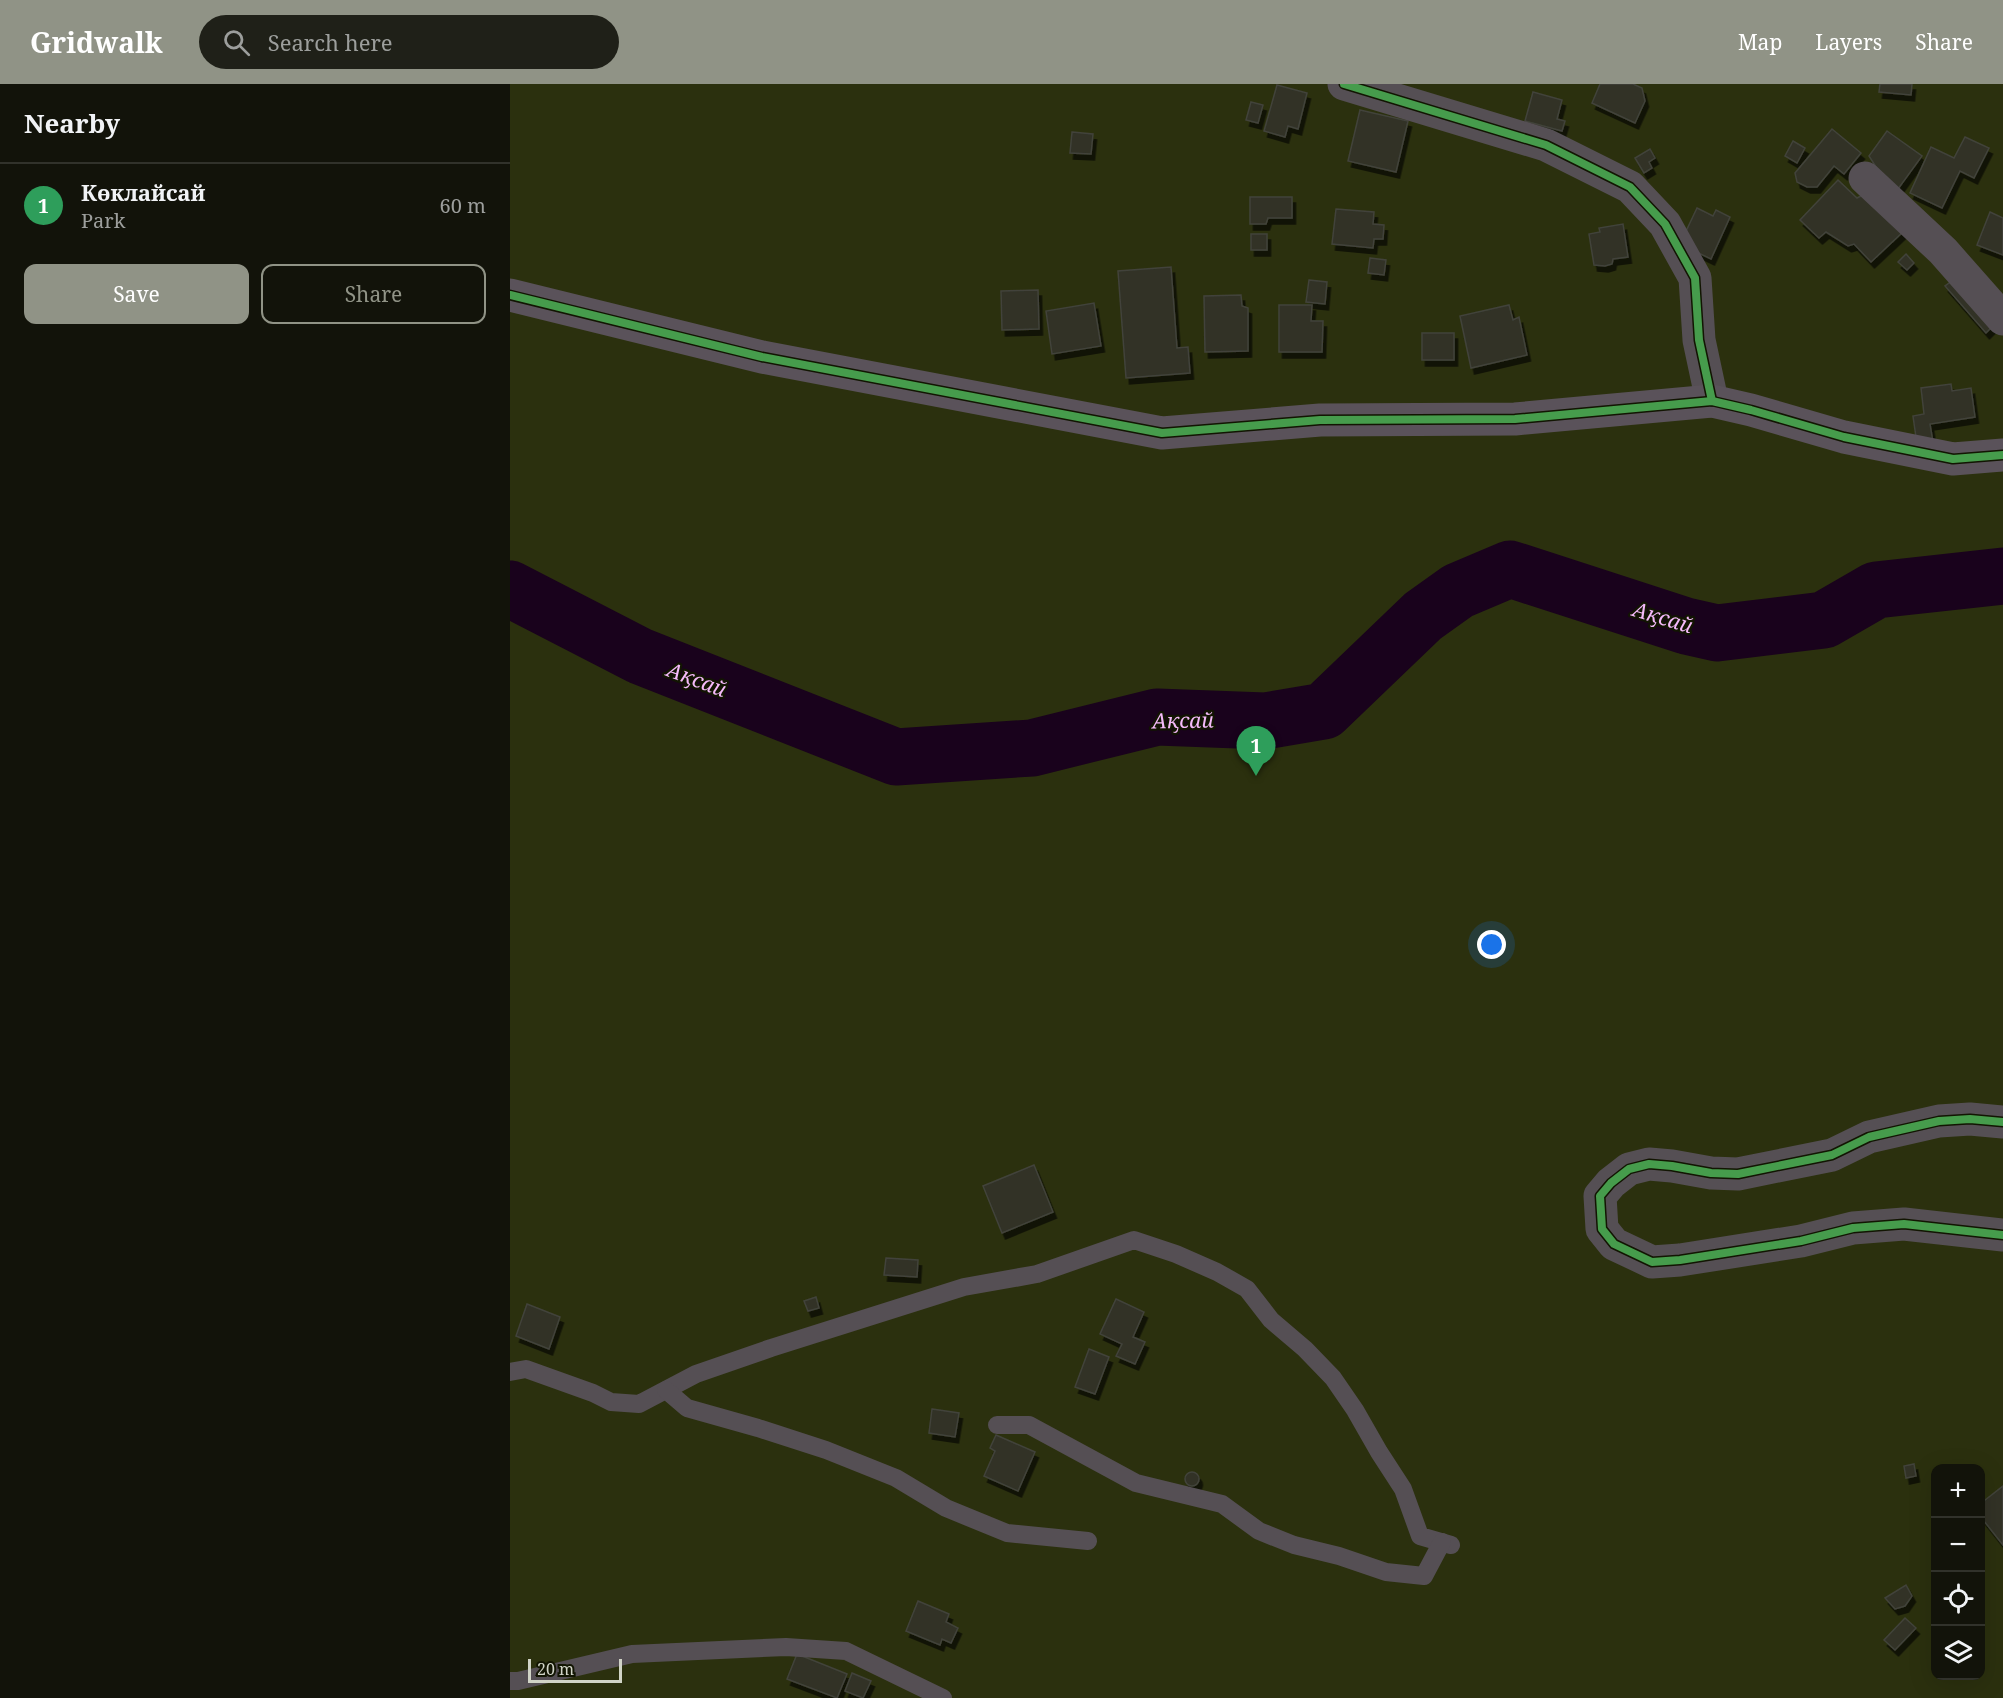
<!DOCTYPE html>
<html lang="en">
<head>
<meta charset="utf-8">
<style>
	body { margin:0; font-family:"Noto Serif",serif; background:#1f2018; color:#f1f3f6 }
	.controls { position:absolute; right:18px; bottom:18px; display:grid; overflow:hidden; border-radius:12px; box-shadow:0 6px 24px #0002 }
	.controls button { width:54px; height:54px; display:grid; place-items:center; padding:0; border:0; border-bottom:2px solid #31322b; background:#12130a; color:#f1f3f6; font:30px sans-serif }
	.scale { position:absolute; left:18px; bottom:15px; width:94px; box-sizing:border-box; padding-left:6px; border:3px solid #d1d4c7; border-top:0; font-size:16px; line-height:21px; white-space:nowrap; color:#d1d4c7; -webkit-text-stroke:4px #121502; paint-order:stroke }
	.you { position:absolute; left:982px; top:861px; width:21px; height:21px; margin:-15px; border:4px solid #fff; border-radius:50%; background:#1a73e8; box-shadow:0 0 0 9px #1a73e833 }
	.badge { display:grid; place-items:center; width:39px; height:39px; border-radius:50%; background:#909386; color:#fff; font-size:20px; font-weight:700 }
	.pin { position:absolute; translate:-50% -50px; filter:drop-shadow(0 2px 3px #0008) }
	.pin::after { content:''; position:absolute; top:32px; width:21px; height:18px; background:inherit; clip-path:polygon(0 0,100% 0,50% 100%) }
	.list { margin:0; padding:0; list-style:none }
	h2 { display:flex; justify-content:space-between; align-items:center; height:78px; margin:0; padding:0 24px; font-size:26px }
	h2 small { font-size:20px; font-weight:400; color:#9c9e9c }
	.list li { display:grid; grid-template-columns:39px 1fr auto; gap:18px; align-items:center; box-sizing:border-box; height:84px; padding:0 24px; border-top:2px solid #31322b }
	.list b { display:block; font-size:22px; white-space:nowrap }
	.list p { margin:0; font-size:20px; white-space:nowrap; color:#9c9e9c }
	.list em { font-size:20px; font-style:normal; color:#9c9e9c }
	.actions { display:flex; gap:12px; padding:18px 24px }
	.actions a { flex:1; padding:14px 0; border:2px solid #909386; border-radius:12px; text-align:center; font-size:21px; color:#909386 }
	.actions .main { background:#909386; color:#fff }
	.icon { flex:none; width:33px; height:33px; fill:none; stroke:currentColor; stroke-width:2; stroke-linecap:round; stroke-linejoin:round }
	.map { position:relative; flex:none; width:1493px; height:1614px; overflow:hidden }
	header { display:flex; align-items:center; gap:36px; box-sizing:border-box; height:84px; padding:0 30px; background:#909386; color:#fff }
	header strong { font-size:28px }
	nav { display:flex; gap:33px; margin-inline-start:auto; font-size:21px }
	.search { width:420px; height:54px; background:#1f2018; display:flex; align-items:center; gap:15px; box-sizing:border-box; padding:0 21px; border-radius:33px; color:#9c9e9c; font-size:22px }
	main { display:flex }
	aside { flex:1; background:#12130a }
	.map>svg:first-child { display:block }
	.green { fill:#2b300e; fill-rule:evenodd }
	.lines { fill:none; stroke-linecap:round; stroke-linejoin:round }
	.river { stroke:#19021c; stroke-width:57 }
	.building { fill:#303227; stroke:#42433a; stroke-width:1.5; filter:url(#shadow) }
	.lane { stroke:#554f54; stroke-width:18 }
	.street { stroke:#554f54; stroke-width:33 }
	.secondary { stroke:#5a525a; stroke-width:33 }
	.cycleway-casing { stroke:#121502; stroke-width:11 }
	.cycleway { stroke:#469c4c; stroke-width:8 }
	.labels { text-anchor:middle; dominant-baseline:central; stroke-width:4.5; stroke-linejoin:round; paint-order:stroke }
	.water-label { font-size:21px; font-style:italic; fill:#f5bafa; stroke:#121502 }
</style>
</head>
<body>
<header>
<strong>Gridwalk</strong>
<div class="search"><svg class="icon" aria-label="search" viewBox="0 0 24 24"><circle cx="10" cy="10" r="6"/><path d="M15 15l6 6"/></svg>Search here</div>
<nav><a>Map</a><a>Layers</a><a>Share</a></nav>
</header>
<main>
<aside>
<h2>Nearby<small></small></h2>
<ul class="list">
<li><span class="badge" style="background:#2e9e5b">1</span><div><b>Көклайсай</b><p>Park</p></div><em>60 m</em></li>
</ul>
<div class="actions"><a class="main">Save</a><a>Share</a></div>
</aside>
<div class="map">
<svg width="1493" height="1614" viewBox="0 0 1493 1614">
	<defs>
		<filter id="shadow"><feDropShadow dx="3.5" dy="6" stdDeviation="0" flood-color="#0009"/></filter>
	</defs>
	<rect width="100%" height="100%" fill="#18190e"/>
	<path class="green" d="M0,0h1493v1614h-1493zM1426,1384h44v208h-44z"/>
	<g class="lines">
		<polyline class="river" points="0,505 130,572 386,673 522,664 647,633 755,637 814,627 913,532 948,507 1000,485 1176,542 1207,549 1314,536 1366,506 1493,492"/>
	</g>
	<g class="building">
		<polygon points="1090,0 1123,0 1132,4 1135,17 1125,39 1082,19"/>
		<polygon points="1370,0 1402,0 1401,11 1369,8"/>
		<polygon points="767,1 797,9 788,45 778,42 775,53 754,47"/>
		<polygon points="1023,8 1052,16 1047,35 1055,37 1052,47 1015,37"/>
		<polygon points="741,18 753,21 748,39 736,36"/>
		<polygon points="850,26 898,37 886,88 838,77"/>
		<polygon points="1322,45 1351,69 1334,90 1324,82 1307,103 1297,103 1287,98 1285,89"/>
		<polygon points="1377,47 1412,72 1388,105 1373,94 1359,72"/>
		<polygon points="562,48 583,50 581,70 560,69"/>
		<polygon points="1455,53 1479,64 1464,94 1450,87 1432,124 1400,109 1421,63 1444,74"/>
		<polygon points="1283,57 1295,64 1287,79 1275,72"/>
		<polygon points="1140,65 1145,74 1139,78 1142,84 1134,89 1125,74"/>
		<polygon points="1328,96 1347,114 1355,110 1395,146 1361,178 1344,160 1338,162 1316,148 1309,154 1290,136"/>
		<polygon points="740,113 782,113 782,134 758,134 756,140 740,140"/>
		<polygon points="1187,124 1203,132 1206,126 1220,133 1201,175 1170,160"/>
		<polygon points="826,125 864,128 863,140 874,141 873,155 864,155 863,164 822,160"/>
		<polygon points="1480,128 1493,134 1493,171 1467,161"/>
		<polygon points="1113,140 1118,173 1103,175 1102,180 1095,182 1084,181 1079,150 1090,148 1089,144"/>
		<rect x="741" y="150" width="16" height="16"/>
		<polygon points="1396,170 1404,179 1397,186 1388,178"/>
		<polygon points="860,174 876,176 874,191 858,189"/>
		<polygon points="661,183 667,264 678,263 680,289 616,294 608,187"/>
		<polygon points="799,196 817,198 815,220 796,218"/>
		<polygon points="1442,197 1483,242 1476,249 1435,202"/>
		<polygon points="528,206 529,245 492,246 491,207"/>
		<polygon points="731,211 732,222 738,224 738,267 695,268 694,212"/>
		<polygon points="584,219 591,262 542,270 536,227"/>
		<polygon points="769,221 802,221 801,237 813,237 812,268 769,268"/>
		<polygon points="999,221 1003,236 1009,233 1017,271 961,284 950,232"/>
		<rect x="912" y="249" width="32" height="27"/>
		<polygon points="1441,300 1442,307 1461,304 1465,333 1420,340 1423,358 1407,360 1403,332 1414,330 1411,304"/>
		<polygon points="524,1081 543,1128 492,1149 473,1102"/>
		<polygon points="376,1174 408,1176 407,1193 374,1191"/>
		<polygon points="306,1213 309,1224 298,1227 294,1217"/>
		<polygon points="606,1215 634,1228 623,1253 635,1258 625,1280 606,1272 612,1260 590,1250"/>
		<polygon points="17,1220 50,1233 39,1265 6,1252"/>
		<polygon points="579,1265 599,1273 585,1310 565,1303"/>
		<polygon points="422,1325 449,1329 445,1353 419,1349"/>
		<polygon points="486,1351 525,1368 508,1407 474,1392 485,1367 480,1364"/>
		<polygon points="1404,1380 1406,1392 1396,1394 1394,1382"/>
		<circle cx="682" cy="1395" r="7"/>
		<polygon points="1493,1402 1493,1461 1470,1432 1470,1420"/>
		<polygon points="1396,1501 1402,1512 1395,1522 1385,1525 1375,1514"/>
		<polygon points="408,1517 439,1530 436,1538 448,1544 441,1559 432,1555 430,1561 396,1547"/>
		<polygon points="1395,1534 1406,1544 1385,1566 1374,1556"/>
		<polygon points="287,1570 337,1590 327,1614 277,1595"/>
		<polygon points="342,1589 361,1597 353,1614 335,1607"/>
	</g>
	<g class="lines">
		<g class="lane">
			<polyline points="0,1288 16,1285 83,1309 101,1318 129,1320 186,1290 261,1264 454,1203 527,1190 624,1156 666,1170 707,1188 737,1205 761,1236 795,1265 823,1294 845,1326 869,1368 893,1405 910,1452 941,1461"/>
			<polyline points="156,1306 177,1324 248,1344 316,1366 386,1394 436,1424 497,1449 578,1457"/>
			<polyline points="487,1341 519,1341 626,1399 712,1420 749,1447 784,1461 829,1472 876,1488 914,1492 932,1458"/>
			<polyline points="0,1597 8,1597 122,1570 276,1563 336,1567 433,1614"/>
		</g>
		<g class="street">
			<polyline points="834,0 1036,61 1120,103 1155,140 1185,194 1189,256 1202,317"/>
			<polyline points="1355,94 1433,167 1493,235"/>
			<polyline points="1493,1038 1460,1035 1429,1037 1359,1053 1322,1071 1228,1090 1201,1089 1162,1082 1139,1080 1119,1085 1101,1099 1090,1112 1092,1145 1104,1160 1142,1178 1170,1176 1291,1157 1343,1144 1394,1140 1493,1151"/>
		</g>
		<polyline class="secondary" points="0,211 252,273 652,349 810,336 1005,335 1202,317 1241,326 1334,353 1443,375 1493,371"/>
		<g class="cycleway-casing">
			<g id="cycleway">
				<polyline points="834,0 1036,61 1120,103 1155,140 1185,194 1189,256 1202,317"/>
				<polyline points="0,211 252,273 652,349 810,336 1005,335 1202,317 1241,326 1334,353 1443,375 1493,371"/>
				<polyline points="1493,1038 1460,1035 1429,1037 1359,1053 1322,1071 1228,1090 1201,1089 1162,1082 1139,1080 1119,1085 1101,1099 1090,1112 1092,1145 1104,1160 1142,1178 1170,1176 1291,1157 1343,1144 1394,1140 1493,1151"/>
			</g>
		</g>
		<use href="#cycleway" class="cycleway"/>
	</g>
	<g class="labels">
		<g class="water-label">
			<text transform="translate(1153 533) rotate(17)">Ақсай</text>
			<text transform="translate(187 595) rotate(21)">Ақсай</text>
			<text transform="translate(673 636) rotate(-1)">Ақсай</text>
		</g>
	</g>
</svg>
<div class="controls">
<button>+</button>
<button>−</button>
<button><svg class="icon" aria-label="locate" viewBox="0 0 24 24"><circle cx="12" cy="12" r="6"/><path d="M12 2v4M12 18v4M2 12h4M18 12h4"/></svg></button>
<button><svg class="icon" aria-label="layers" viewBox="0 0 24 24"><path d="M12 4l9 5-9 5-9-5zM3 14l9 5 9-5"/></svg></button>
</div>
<div class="scale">20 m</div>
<div class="you"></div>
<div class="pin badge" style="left:746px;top:692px;background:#2e9e5b">1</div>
</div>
</main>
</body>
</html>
